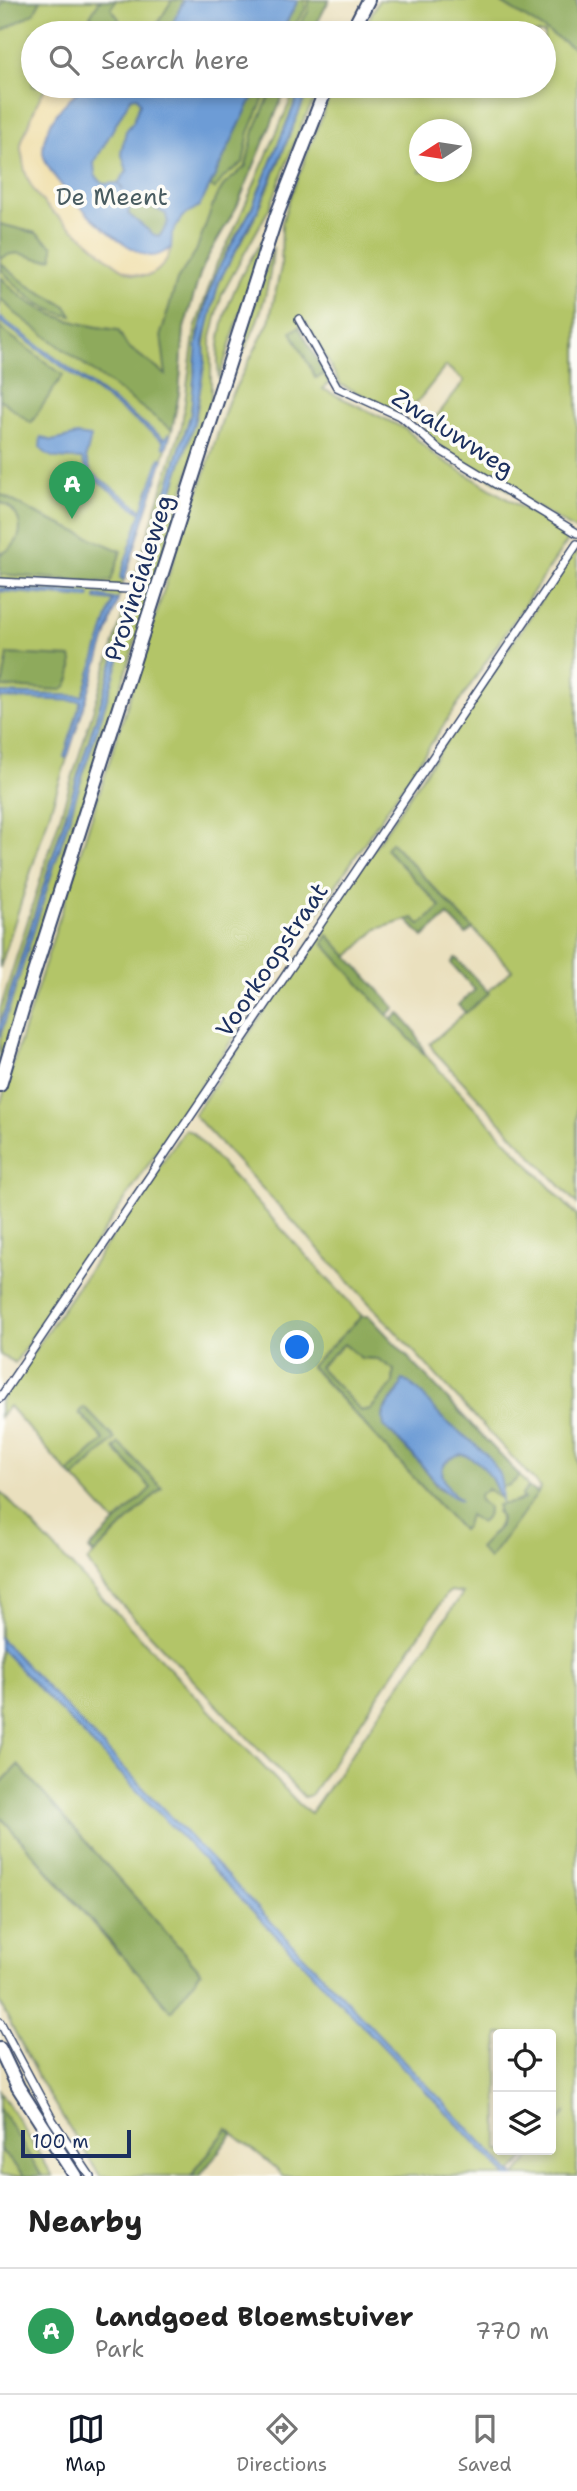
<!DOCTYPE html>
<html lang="en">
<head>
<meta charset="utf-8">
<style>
	body { margin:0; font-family:"Shantell Sans",sans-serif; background:#f2f2f2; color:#222 }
	.controls { position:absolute; right:21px; bottom:21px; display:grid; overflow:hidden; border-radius:7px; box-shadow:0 4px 10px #0003 }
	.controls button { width:63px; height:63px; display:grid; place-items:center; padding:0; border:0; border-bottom:2px solid #e0e0e0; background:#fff; color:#222; font:35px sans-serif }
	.compass { position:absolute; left:409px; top:119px; width:63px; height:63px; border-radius:50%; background:#fff; box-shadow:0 4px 10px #0003; rotate:258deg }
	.scale { position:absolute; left:21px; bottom:18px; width:110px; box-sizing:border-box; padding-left:7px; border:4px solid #1b2f5e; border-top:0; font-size:19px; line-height:24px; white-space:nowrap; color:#1b2f5e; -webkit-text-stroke:5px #fdfcf7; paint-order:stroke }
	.you { position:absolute; left:298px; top:1348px; width:24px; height:24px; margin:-18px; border:5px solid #fff; border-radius:50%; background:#1a73e8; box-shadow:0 0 0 10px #1a73e833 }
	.badge { display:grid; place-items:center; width:46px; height:46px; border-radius:50%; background:#111827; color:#fff; font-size:23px; font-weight:700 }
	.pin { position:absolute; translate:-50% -58px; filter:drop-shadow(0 2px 4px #0008) }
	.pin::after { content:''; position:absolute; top:37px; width:24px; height:21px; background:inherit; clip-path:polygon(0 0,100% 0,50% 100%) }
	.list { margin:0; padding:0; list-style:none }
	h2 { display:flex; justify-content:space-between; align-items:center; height:91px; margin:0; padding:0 28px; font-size:30px }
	h2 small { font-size:23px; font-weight:400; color:#767676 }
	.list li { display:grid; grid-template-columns:46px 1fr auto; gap:21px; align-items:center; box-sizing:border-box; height:126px; padding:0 28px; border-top:2px solid #e0e0e0 }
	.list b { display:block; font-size:26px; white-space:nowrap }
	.list p { margin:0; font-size:23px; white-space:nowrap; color:#767676 }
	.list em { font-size:23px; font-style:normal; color:#767676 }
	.icon { flex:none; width:38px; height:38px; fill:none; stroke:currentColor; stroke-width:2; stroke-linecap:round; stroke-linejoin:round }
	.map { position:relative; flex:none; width:577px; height:2176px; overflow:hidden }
	.search { position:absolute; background:#fff; box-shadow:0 4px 10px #0003; left:21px; right:21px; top:21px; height:77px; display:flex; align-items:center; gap:18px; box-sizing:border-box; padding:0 24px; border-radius:38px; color:#767676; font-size:26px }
	.sheet { height:217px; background:#fff }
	nav { display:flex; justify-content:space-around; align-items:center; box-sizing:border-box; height:98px; border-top:2px solid #e0e0e0; background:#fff; font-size:19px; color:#767676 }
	nav a { display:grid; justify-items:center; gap:4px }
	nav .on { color:#111827 }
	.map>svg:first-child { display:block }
	.green { fill:#b3c568; stroke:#677a63; stroke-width:2; fill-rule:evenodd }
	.forest { fill:#8eaa5c; stroke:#546c5d; stroke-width:2; fill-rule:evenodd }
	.sand { fill:#eeda9e; stroke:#84847e; stroke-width:2 }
	.water { fill:#6d9cd6; stroke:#44669a; stroke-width:2; fill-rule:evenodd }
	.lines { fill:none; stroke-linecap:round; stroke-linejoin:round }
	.ferry { stroke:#3c5b8e; stroke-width:2; stroke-dasharray:9 7; stroke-linecap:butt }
	.street-casing { stroke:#3a4a6c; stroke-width:10 }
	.highway-casing { stroke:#3a4a6c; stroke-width:16 }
	.street { stroke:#fff; stroke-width:7 }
	.highway { stroke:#fff; stroke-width:12 }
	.labels { text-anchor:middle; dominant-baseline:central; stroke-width:7; stroke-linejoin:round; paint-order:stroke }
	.park-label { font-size:24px; fill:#495c61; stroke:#fdfcf7 }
	.street-label { font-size:24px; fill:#1b2f5e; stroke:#fdfcf7 }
</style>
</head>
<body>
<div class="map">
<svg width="577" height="2176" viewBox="0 0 577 2176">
	<rect width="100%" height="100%" fill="#fdfcf7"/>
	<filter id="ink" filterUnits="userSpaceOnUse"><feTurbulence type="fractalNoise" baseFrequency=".0143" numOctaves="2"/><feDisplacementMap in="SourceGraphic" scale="14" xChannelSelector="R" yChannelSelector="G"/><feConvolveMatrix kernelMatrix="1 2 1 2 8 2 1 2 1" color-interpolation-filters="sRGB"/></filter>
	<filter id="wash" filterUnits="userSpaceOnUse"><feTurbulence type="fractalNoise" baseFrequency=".00686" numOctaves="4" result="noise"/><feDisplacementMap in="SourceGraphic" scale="28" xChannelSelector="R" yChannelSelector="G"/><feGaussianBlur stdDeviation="1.57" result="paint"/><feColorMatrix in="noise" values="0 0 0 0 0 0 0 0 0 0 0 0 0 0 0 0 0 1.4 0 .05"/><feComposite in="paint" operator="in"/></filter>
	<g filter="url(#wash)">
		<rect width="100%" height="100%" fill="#eae0be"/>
		<g class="green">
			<polygon points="0,0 329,0 312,33 33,33 33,86 287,86 237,206 207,258 200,274 184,328 179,393 172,430 0,968"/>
			<path d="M379,0h118l80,50v477l-2,3 -129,-78 -22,-19 40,-52 -18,-15 -40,50 -65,-31 -35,-63 -7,5 16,51 10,-4 4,8 -6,7 83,40 27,25 137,83 -555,826 -15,-8v-250l182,-572 19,-48 27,-83 41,-80 12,-55 1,-44 7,-23 45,-114h210v-53h-183zM420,130h42v42h-42z"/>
			<polygon points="297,86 302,86 251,210 225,255 207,299 198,334 191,413 0,1024 0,1010 182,425 195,329 217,263 232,235"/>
			<path d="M309,86h13l-21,39 -31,82 -48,87 -11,43v65l-211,667v-32l196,-621c8,-41 6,-81 19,-121 8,-28 26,-50 39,-76 22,-42 36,-90 55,-133z"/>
			<path d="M264,238l-45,141c-6,-52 17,-100 45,-141z"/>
			<path d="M273,247c-3,45 -16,84 -39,122z"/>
			<path d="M577,547v657l-143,-153 -4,-7 82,-74 -121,-128 -5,7 55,58 -21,19 -6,-8 -37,11 -29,28 -20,-21 -5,7 69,77 185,196v960h-62l21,-26h15v-19l16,-20 -16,16v-93h-53v116h33l-20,23 -19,-13 15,16h-224l-8,-9 -48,-38 -36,47h-91l-60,-95 -40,-78v-187l119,138 82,18 -183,-207 -18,19v-293l300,314 11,8 152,-220 -12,-2 -4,3 -136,201 -7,2 -200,-211 -17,-25 75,-73 -48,-39 38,39 -37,35 -41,-45 41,-39 -36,-26 25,27 -36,33 -59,-67 -9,11v-16l185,-272 8,4 169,183 -51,51 151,163 7,-15 19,-7 -10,-9 5,-8 8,-1 9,8 1,-11 9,-2 10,-9 8,11 -6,8 2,3 -27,13c6,10 2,13 -3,22 -4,7 -4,18 -5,26l52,-71 -347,-373z"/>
			<polygon points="344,1344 361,1358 378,1359 394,1369 393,1383 371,1409 361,1411 319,1367"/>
			<polygon points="0,2091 53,2176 0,2176"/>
		</g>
		<g class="forest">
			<polygon points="5,0 41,0 34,13 0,32 0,7"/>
			<polygon points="100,0 116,0 111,8 119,19 123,33 100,33 100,24 90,16"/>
			<polygon points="172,0 184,0 168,33 152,33"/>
			<polygon points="298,0 305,0 305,10 289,33 281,33"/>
			<polygon points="309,0 329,0 312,33 294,33 308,12"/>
			<polygon points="497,0 577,0 577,50"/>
			<polygon points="258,86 269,86 249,132 243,163 224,177 215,189 210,186"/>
			<path d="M274,86h13l-50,120 -30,52 -7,16 -16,54 -5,65 -7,37 -157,-117 -15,-15v-17l2,-3c30,35 72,47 116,52l9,16 39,29 -5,-41 16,-54 19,-29 19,-52 9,-14 22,-19 8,-35z"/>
			<polygon points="141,196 153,207 166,214 168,223 160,236 154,235 128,214 130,207"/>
			<path d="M0,224l36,9 17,13v12c-20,7 -30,-14 -53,1z"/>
			<path d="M0,263l29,23 37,20 6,10c-31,-5 -51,-24 -71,-47z"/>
			<polygon points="299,327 325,374 316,378 291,332"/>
			<polygon points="0,328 63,375 31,423 0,399"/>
			<path d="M0,494l39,21 82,36 -10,30 -17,1 -94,-8v-20c27,-10 26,-42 0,-52z"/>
			<path d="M8,654l63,3c3,10 0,27 -9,33l-60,-3z"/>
			<polygon points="391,842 473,929 466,934 448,915 423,937 407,920 414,918 420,925 441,907 386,849"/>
			<polygon points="328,935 395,1008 387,1015 323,943"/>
			<polygon points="456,958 489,993 466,1013 458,1005 475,990 451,963"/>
			<polygon points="399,1013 414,1030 426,1056 392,1020"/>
			<path d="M362,1316h7l151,160 -10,9 -9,2c-12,-41 -31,-43 -59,-69 -15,-14 -22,-27 -40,-38l-1,7 -16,21 -2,7 1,11 35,36 18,25 21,12c-15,-16 -28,-36 3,-45 22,6 31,22 38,42l-1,1 -10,-8 -7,4 -2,6 9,9c0,8 -1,11 -7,15l-12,-8 -3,11 -4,4 -151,-164zM344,1344l17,14 17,1 16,11 -1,13 -22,26 -10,2 -42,-44z"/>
			<polygon points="84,1407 115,1439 74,1478 68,1473 104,1440 79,1412"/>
			<polygon points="119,1443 162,1488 94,1554 89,1549 151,1488 114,1448"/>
			<polygon points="528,1487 538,1493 489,1559 479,1548 500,1526 501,1519 497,1505 518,1502 524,1499 522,1495"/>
			<polygon points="18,1765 201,1972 171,2011 0,1816 0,1784"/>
			<polygon points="0,2108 42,2176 24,2176 0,2149"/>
			<polygon points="227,2129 232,2134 200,2176 191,2176"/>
		</g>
		<path class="sand" d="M47,86h38l-9,6 -31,48 121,111 5,-3c-3,12 -14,29 -28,28 -21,-1 -39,-22 -54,-34 -27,-23 -62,-44 -66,-81 0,-6 -3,-10 -2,-16 1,-7 5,-14 8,-20 4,-15 9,-26 18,-39z"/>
		<g class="water">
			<polygon points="184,0 298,0 281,33 168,33"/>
			<path d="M85,86h173l-55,114 -4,6 -17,11 -10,17 -1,14c-6,4 -12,8 -19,8 -27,-1 -109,-78 -109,-105 0,-26 22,-51 42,-65zM137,97l3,6 -7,19 -7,9 -5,21 6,19 -9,12 -15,1 -8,-9 -1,-12 31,-55 6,-10zM141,196l12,11 13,7 2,9 -8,13 -6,-1 -26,-21 2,-7z"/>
			<polygon points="302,86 310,86 257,212 219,281 204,342 205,361 194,423 0,1037 0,1026 191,413 197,342 209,294 218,269 251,210"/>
			<polygon points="0,317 165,439 168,434 170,435 166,448 163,447 163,441 0,321"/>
			<path d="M77,435l14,2 -5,20 5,15 51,38 18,-52 3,1 -39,121 -4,-2 21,-65 -53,-39 -6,-15c-16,-1 -32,3 -42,-12l1,-10 11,4z"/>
			<polygon points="0,588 90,594 89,598 0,591"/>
			<polygon points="96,595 118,600 67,758 64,757 81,701 0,698 0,693 83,696 113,601 96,599"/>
			<path d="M402,1380c17,5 26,24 38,36 25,24 69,43 61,84 -8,-21 -16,-39 -40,-46 -32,9 -17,32 0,47 -23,-12 -25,-19 -41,-38 -11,-13 -24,-25 -36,-37 -5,-25 17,-26 18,-46z"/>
			<polygon points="0,1638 514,2176 507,2176 0,1648"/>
		</g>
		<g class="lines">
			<polyline class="ferry" points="118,183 134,205"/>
		</g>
	</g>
	<g filter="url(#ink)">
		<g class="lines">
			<g class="street-casing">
				<g id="street">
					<polyline points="299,319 337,387 402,417 438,449 577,533"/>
					<polyline points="0,582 128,589"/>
					<polyline points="0,1398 577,544"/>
					<polyline points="0,2022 53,2121 90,2176"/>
				</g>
			</g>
			<g class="highway-casing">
				<g id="highway">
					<polyline points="351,33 368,0"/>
					<polyline points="0,1085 23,1007 276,217 327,86"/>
					<polyline points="0,2049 18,2087 75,2176"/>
				</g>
			</g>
			<use href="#street" class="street"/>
			<use href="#highway" class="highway"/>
		</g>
	</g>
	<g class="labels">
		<g class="park-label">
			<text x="112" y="197">De Meent</text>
		</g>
		<g class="street-label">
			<text transform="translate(453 433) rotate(33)">Zwaluwweg</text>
			<text transform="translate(139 578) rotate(-72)">Provincialeweg</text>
			<text transform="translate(272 960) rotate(-56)">Voorkoopstraat</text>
		</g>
	</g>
</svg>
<div class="controls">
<button><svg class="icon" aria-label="locate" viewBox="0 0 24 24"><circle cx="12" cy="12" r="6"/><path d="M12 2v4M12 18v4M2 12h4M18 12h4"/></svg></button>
<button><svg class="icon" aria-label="layers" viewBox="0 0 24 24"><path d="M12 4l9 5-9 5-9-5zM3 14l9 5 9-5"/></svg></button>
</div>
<svg class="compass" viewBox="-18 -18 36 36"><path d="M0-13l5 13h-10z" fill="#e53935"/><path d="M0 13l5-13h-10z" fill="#767676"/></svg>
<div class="scale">100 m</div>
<div class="you"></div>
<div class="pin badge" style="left:72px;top:519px;background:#2e9e5b">A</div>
<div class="search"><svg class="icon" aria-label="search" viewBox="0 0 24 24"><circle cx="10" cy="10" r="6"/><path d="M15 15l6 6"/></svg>Search here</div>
</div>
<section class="sheet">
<h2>Nearby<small></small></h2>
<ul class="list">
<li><span class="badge" style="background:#2e9e5b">A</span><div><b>Landgoed Bloemstuiver</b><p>Park</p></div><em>770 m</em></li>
</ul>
</section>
<nav>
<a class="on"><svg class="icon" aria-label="map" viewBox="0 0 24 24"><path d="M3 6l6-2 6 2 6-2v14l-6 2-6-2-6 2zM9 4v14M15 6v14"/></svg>Map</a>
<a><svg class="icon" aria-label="directions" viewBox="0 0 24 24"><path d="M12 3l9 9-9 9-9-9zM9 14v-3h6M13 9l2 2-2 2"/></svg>Directions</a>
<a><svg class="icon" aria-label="saved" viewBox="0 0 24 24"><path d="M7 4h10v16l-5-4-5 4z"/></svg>Saved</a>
</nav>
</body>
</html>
